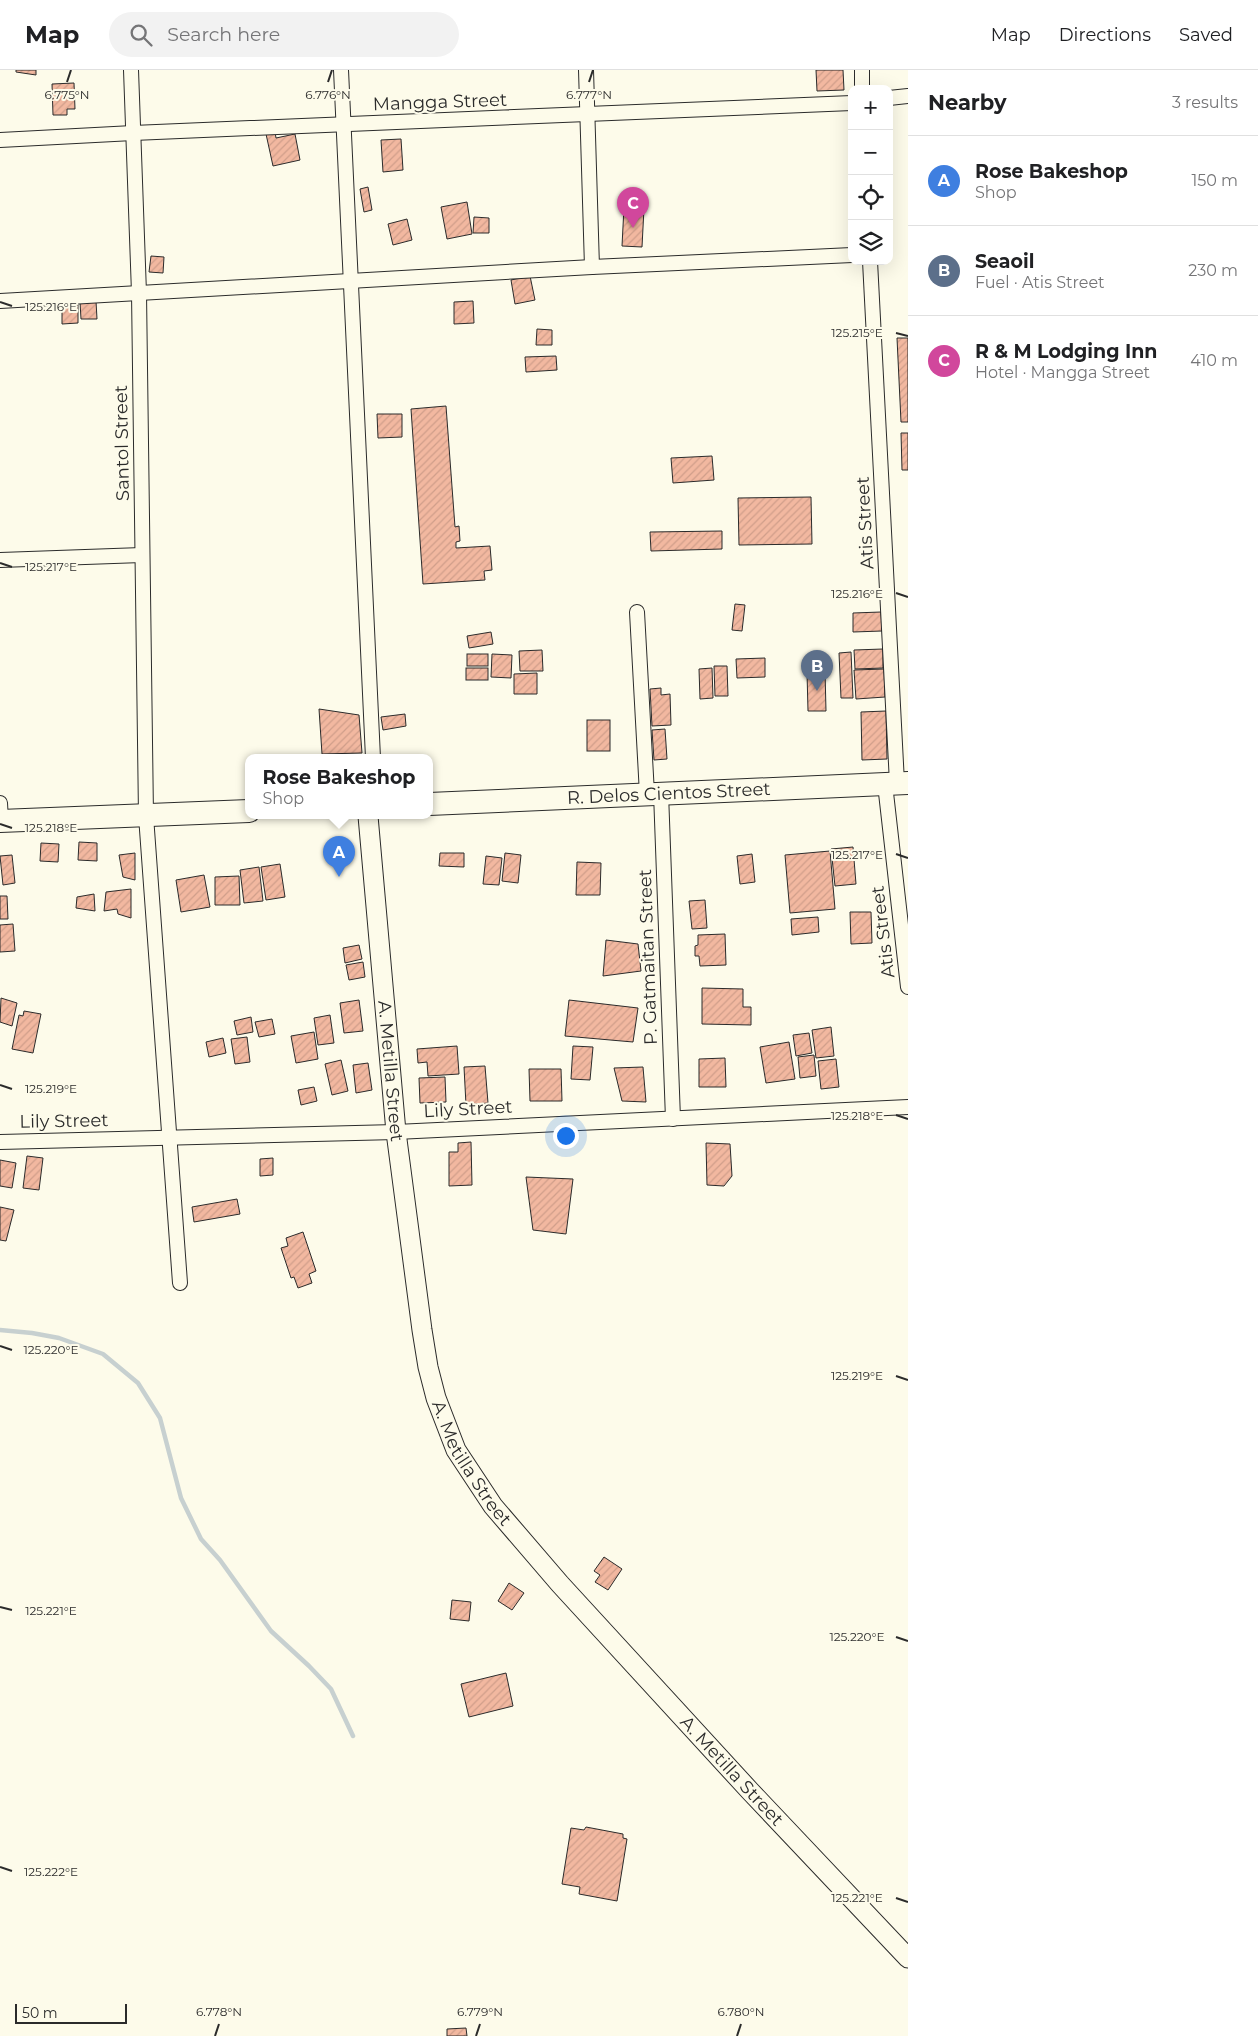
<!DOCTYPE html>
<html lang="en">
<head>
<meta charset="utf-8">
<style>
	body { margin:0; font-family:Montserrat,sans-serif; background:#f2f2f2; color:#202124 }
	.controls { position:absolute; right:15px; top:15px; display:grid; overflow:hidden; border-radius:10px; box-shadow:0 5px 20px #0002 }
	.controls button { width:45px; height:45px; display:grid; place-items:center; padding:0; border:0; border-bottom:1px solid #e0e0e0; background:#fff; color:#202124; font:25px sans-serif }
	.scale { position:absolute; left:15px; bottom:12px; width:112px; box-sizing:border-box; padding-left:5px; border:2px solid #2b2b2b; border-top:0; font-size:14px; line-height:18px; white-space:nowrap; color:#2b2b2b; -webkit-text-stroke:4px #fdfbea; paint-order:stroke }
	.you { position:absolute; left:565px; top:1065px; width:18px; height:18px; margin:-12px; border:4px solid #fff; border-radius:50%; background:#1a73e8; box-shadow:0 0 0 8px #1a73e833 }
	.badge { display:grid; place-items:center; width:32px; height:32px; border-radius:50%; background:#0f766e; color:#fff; font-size:16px; font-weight:700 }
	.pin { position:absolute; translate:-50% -41px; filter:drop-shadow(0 1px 2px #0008) }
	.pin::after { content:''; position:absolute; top:26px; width:18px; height:15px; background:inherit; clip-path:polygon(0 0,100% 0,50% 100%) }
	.popup { position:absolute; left:245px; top:684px; width:188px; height:65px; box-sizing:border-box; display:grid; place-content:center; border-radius:10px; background:#fff; filter:drop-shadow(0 1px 4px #0005); font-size:16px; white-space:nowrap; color:#757577 }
	.popup b { font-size:19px; color:#202124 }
	.popup::after { content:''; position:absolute; left:50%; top:100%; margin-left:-10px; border:10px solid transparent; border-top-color:#fff }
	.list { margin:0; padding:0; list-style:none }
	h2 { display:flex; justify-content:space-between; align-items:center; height:65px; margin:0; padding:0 20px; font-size:21px }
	h2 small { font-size:16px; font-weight:400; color:#757577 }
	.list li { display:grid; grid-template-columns:32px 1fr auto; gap:15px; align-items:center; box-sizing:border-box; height:90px; padding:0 20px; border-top:1px solid #e0e0e0 }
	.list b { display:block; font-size:19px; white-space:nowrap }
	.list p { margin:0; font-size:16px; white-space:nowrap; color:#757577 }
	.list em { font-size:16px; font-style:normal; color:#757577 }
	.icon { flex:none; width:28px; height:28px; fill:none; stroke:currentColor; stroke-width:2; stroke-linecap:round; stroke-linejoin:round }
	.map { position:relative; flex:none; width:908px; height:1966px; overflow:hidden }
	header { display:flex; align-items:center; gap:30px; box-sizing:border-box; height:70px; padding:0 25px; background:#fff; border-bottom:1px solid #e0e0e0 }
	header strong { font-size:24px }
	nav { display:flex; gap:28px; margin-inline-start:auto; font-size:18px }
	.search { width:350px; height:45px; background:#f2f2f2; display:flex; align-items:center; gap:12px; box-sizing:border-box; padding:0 18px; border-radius:28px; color:#757577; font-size:19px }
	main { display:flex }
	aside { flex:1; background:#fff }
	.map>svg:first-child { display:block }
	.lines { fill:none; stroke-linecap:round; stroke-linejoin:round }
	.stream { stroke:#c7d0d0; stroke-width:4.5 }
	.building { fill:url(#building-hatch); stroke:#2b2b2b }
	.minor-casing { stroke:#2b2b2b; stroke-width:16 }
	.secondary-casing { stroke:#2b2b2b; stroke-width:21 }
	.trunk-casing { stroke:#2b2b2b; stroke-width:24 }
	.minor { stroke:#fdfbea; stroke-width:14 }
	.secondary { stroke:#fdfbea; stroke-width:19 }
	.trunk { stroke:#fdfbea; stroke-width:22 }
	.ticks { fill:none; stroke:#2b2b2b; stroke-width:2 }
	.labels { text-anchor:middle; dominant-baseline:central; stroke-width:4; stroke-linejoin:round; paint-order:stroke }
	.street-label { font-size:18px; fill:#2b2b2b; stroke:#fdfbea }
	.ticks-label { font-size:12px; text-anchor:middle; fill:#2b2b2b; stroke:#fdfbea; stroke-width:4; stroke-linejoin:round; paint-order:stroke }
</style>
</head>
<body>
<header>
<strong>Map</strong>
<div class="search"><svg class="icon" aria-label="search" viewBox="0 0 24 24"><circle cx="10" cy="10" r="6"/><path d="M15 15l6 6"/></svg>Search here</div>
<nav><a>Map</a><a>Directions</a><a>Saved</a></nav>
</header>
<main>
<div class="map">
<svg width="908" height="1966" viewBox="0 0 908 1966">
	<defs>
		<pattern id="building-hatch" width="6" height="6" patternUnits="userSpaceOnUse" patternTransform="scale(1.25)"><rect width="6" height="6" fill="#f2b8a0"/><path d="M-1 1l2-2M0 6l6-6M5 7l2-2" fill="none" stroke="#d09e8a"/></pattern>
	</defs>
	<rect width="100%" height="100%" fill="#fdfbea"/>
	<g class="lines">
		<polyline class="stream" points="0,1260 32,1263 59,1268 103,1284 138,1313 160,1348 181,1428 201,1469 220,1490 271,1561 309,1596 331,1619 353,1666"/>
	</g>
	<g class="building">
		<polygon points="16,0 36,0 36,5 16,2"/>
		<polygon points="816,0 843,0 844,20 817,21"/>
		<polygon points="74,13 75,39 67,39 67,45 53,45 52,14"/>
		<polygon points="275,62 276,68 295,64 300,90 273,96 266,64"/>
		<polygon points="401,69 403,100 383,102 381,70"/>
		<polygon points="368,117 372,140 364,142 360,119"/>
		<polygon points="467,132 472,164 447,169 441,137"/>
		<polygon points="624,137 644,138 642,177 622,176"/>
		<polygon points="474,147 489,148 489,163 473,163"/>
		<polygon points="407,149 412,170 393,175 388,154"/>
		<polygon points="151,186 164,187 163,203 149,202"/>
		<polygon points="530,206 535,230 515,234 511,210"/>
		<polygon points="96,231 97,249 81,249 80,232"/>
		<polygon points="473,231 474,253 454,254 454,232"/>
		<polygon points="78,235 78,253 62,254 62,236"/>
		<polygon points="537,259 552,260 552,275 536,275"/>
		<polygon points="897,268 908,268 908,352 901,352"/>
		<polygon points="556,286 557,300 526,302 525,287"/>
		<polygon points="446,336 455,457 459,456 460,471 456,472 456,478 490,476 492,500 484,501 485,510 423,514 411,339"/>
		<polygon points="377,344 402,344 402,367 378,368"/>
		<polygon points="901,363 908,363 908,400 902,400"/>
		<polygon points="712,386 714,410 673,413 671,388"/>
		<polygon points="811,427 812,474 739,475 738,428"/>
		<polygon points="722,461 722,479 651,481 650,462"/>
		<polygon points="735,534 745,535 742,561 732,560"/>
		<polygon points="881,542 882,561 853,562 853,543"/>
		<polygon points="491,562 493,574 469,578 467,566"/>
		<polygon points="883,579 883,598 855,599 854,580"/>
		<polygon points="542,580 543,601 520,601 519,581"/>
		<polygon points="851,582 853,628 841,628 839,583"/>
		<rect x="467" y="584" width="21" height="12"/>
		<polygon points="492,584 512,585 511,608 491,607"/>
		<polygon points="765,588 765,607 737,608 736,589"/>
		<polygon points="714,596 727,596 728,626 715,626"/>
		<rect x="466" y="598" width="22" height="12"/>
		<polygon points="712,598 713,628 700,629 699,599"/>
		<polygon points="884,599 885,627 856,629 854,600"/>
		<polygon points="825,601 826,641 808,641 807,602"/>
		<polygon points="537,603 537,624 514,624 514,604"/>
		<polygon points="661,618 661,625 670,624 671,655 652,656 650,619"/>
		<polygon points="319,639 359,645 362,683 322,684"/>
		<polygon points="886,641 887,689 862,690 861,642"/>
		<polygon points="405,644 406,656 383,660 381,647"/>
		<rect x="587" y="650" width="23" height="31"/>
		<polygon points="665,659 667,689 654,690 652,660"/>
		<polygon points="79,772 97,773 97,791 78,790"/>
		<polygon points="41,773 59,774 58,792 40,791"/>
		<polygon points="853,777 856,814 835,816 831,779"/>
		<polygon points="830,781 835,839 790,843 785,785"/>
		<polygon points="135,783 135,810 123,807 119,785"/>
		<polygon points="440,783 464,783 464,797 439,796"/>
		<polygon points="505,783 521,785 518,813 502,811"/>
		<polygon points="752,784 755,812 740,814 737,786"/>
		<polygon points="12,785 15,813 3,815 0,786"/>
		<polygon points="486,786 502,788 499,815 483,814"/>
		<polygon points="577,792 601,793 600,825 576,825"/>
		<polygon points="280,794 285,827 266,830 261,797"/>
		<polygon points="259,797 263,831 244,833 240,800"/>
		<polygon points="204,805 210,837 181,842 176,810"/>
		<polygon points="239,806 240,835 215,835 215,807"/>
		<polygon points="131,819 131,848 118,844 117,839 104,841 106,822"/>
		<polygon points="94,824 95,841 76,838 77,827"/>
		<polygon points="0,826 7,826 8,849 0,849"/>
		<polygon points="705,830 707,858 692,859 689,831"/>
		<polygon points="850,842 871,842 872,873 851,874"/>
		<polygon points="818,847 819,862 792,865 791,849"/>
		<polygon points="13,854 15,881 0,882 0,855"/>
		<polygon points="725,864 726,895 700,896 699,886 695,886 695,876 698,875 698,865"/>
		<polygon points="606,870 638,874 641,901 603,906"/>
		<polygon points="359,875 362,889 345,893 343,878"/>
		<polygon points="363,892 365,907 349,910 346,895"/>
		<polygon points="702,918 743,919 743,937 751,937 751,955 702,954"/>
		<polygon points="1,928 17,933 12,956 0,952"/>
		<polygon points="359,930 363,961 344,963 340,933"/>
		<polygon points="569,930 638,938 633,972 565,966"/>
		<polygon points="24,941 41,944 33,983 12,979 19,945 23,946"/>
		<polygon points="330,945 334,973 318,975 314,948"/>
		<polygon points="251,947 253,962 237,965 234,951"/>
		<polygon points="272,949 275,964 259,967 255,952"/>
		<polygon points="831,957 834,986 816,988 812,960"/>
		<polygon points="314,962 318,989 296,993 291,966"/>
		<polygon points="809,963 812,983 796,986 793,965"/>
		<polygon points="247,967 250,992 235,994 231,969"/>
		<polygon points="223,968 226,983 209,987 206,972"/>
		<polygon points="789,972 795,1009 766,1013 760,977"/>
		<polygon points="457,976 459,1004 428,1006 427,992 418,993 417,979"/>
		<polygon points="573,976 593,977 590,1010 571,1009"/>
		<polygon points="814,985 816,1006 800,1008 798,987"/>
		<polygon points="725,988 726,1017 699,1017 699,989"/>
		<polygon points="836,989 839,1017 821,1019 818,991"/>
		<polygon points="341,990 348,1021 332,1025 325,994"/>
		<polygon points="368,993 372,1020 356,1023 353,995"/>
		<polygon points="485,996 488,1033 466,1035 464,997"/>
		<polygon points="643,997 646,1032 622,1031 614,998"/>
		<polygon points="529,999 561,999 562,1031 530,1031"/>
		<polygon points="445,1007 446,1032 420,1033 419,1008"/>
		<polygon points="314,1017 317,1031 301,1035 298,1020"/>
		<polygon points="471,1072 472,1115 449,1116 449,1082 458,1082 458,1073"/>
		<polygon points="706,1073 730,1074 732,1106 724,1116 707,1115"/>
		<polygon points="27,1086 43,1088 39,1120 23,1118"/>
		<polygon points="273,1088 273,1105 260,1106 260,1089"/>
		<polygon points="0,1090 16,1093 12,1118 0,1116"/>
		<polygon points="526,1107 573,1109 566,1164 533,1160"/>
		<polygon points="237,1129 240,1144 194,1152 192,1137"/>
		<polygon points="0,1137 14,1140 6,1171 0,1170"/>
		<polygon points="303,1162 316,1201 309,1204 312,1213 298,1218 294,1207 291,1208 281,1178 288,1176 286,1168"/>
		<polygon points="604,1487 622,1499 608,1520 595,1512 600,1505 594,1501"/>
		<polygon points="509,1513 524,1523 512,1540 498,1531"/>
		<polygon points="452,1530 471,1532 469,1551 450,1549"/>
		<polygon points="506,1603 513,1636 469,1647 461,1614"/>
		<polygon points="586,1757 623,1764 623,1768 627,1769 617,1831 579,1824 580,1817 562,1814 571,1758 584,1760"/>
		<polygon points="466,1958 467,1966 447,1966 447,1959"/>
	</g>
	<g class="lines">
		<g class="minor-casing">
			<g id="minor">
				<polyline points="131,0 139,223 146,746 180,1213"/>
				<polyline points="341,0 373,688"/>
				<polyline points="586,0 592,197"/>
				<polyline points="862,0 862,19"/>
				<polyline points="889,28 908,26"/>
				<polyline points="0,70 133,63 852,33"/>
				<polyline points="870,191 897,713"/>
				<polyline points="0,231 592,197 852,185"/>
				<polyline points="0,490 142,485"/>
				<polyline points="637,542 647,724"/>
				<polyline points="885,714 908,917"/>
				<polyline points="661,723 673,1049"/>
				<polyline points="0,733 1,751"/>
				<polyline points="0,1072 396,1062 908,1037"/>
			</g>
		</g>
		<g class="secondary-casing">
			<g id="secondary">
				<path id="s1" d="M368,746l28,316 26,198 6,37 8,31 20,52 37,56 67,78 190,207 158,167"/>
			</g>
		</g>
		<g class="trunk-casing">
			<g id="trunk">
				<path id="s2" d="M429,734l479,-21"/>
				<polyline points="0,751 249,741"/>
			</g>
		</g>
		<use href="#minor" class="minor"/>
		<use href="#secondary" class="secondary"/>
		<use href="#trunk" class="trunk"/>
	</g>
	<path class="ticks" d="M67,12l4,-12M328,12l4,-12M589,12l4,-12M0,232l12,4M896,263l12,3M0,493l12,4M896,523l12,4M0,754l12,4M896,784l12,4M0,1015l12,4M896,1045l12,4M0,1276l12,4M896,1306l12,4M0,1537l12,3M896,1567l12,4M0,1797l12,4M896,1828l12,4M215,1966l4,-12M476,1966l4,-12M737,1966l4,-12"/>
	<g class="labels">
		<g class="street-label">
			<text transform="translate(440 32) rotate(-2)">Mangga Street</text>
			<text transform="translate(122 373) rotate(-91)">Santol Street</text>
			<text transform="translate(865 453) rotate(-93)">Atis Street</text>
			<text stroke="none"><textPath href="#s2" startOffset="240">R. Delos Cientos Street</textPath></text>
			<text transform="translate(883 862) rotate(-97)">Atis Street</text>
			<text transform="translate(648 887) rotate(-92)">P. Gatmaitan Street</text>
			<text stroke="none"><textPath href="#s1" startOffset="256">A. Metilla Street</textPath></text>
			<text transform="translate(468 1039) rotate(-3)">Lily Street</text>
			<text transform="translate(64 1051) rotate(-1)">Lily Street</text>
			<text stroke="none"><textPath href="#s1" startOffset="661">A. Metilla Street</textPath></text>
			<text stroke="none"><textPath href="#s1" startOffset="1066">A. Metilla Street</textPath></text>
		</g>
	</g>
	<g class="ticks-label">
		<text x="67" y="29">6.775°N</text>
		<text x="328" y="29">6.776°N</text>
		<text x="589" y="29">6.777°N</text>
		<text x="51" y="241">125.216°E</text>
		<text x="857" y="267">125.215°E</text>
		<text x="51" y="501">125.217°E</text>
		<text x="857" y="528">125.216°E</text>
		<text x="51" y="762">125.218°E</text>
		<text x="857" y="789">125.217°E</text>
		<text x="51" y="1023">125.219°E</text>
		<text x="857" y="1050">125.218°E</text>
		<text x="51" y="1284">125.220°E</text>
		<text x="857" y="1310">125.219°E</text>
		<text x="51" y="1545">125.221°E</text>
		<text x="857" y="1571">125.220°E</text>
		<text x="51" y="1806">125.222°E</text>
		<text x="857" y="1832">125.221°E</text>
		<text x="219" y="1946">6.778°N</text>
		<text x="480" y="1946">6.779°N</text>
		<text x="741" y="1946">6.780°N</text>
	</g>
</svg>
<div class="controls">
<button>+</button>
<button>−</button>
<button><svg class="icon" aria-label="locate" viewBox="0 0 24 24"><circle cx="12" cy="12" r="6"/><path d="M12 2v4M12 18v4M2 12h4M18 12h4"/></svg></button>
<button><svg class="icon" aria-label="layers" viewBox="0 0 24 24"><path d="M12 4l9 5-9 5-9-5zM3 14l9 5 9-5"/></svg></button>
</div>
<div class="scale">50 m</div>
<div class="you"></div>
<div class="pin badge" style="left:339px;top:807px;background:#3f7fe0">A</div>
<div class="popup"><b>Rose Bakeshop</b>Shop</div>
<div class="pin badge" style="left:817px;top:621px;background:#5c6f8a">B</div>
<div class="pin badge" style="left:633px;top:158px;background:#d1479c">C</div>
</div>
<aside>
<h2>Nearby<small>3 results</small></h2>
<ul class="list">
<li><span class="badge" style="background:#3f7fe0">A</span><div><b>Rose Bakeshop</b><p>Shop</p></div><em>150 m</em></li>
<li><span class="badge" style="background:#5c6f8a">B</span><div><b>Seaoil</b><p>Fuel · Atis Street</p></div><em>230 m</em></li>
<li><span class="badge" style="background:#d1479c">C</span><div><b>R &amp; M Lodging Inn</b><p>Hotel · Mangga Street</p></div><em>410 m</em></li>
</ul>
</aside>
</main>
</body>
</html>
